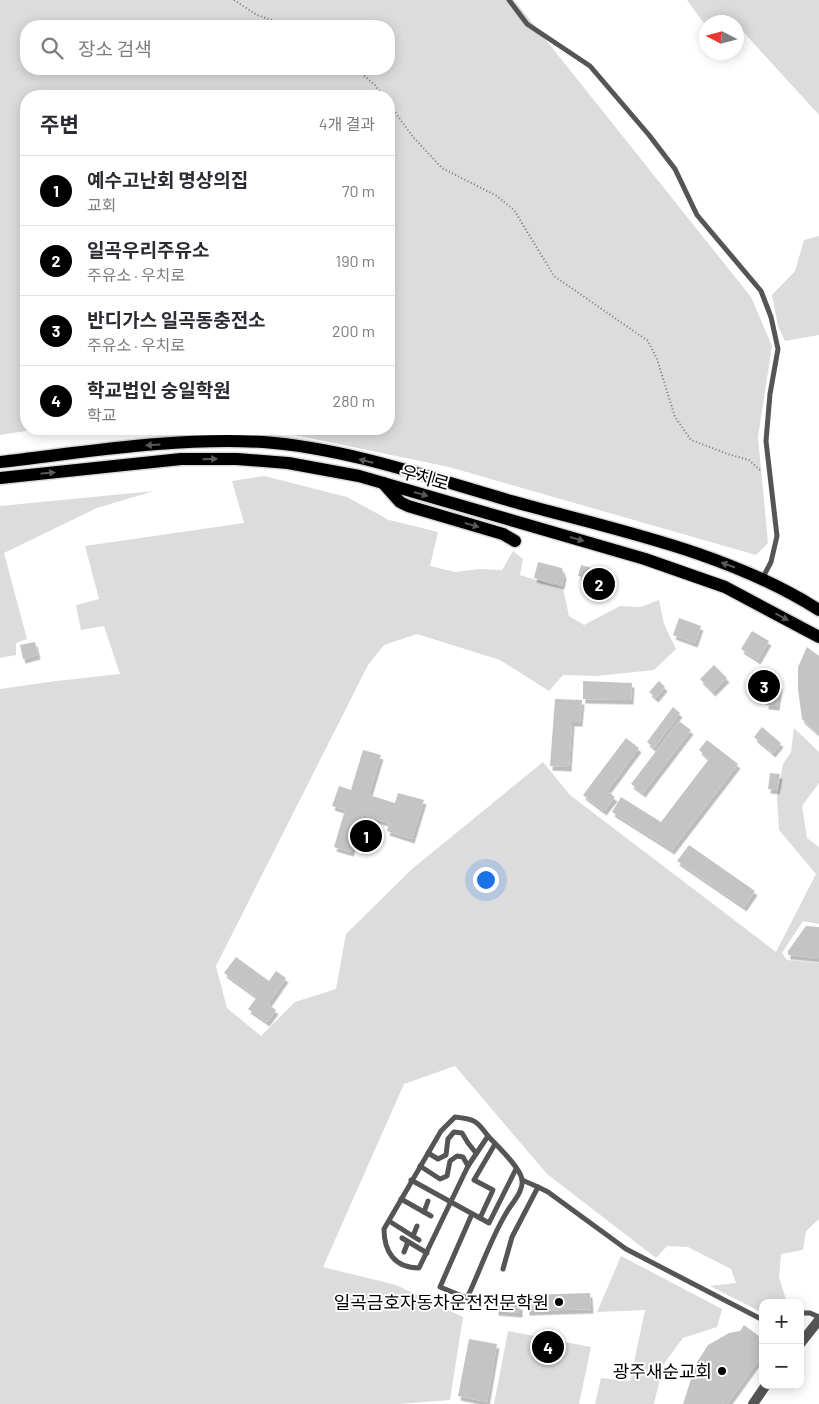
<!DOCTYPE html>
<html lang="ko">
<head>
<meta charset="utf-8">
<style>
	body { margin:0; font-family:Barlow,"Noto Sans KR",sans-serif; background:#f7f7f7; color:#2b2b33 }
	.controls { position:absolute; right:15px; bottom:15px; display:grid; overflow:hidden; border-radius:10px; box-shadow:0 2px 12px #0003 }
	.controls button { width:45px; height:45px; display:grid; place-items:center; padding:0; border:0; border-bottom:1px solid #e1e1e2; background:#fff; color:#2b2b33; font:25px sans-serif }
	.compass { position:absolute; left:699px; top:15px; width:45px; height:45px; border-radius:50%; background:#fff; box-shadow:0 2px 12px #0003; rotate:276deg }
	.you { position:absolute; left:485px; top:879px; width:18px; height:18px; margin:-12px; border:4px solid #fff; border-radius:50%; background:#1a73e8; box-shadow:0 0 0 8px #1a73e833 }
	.badge { display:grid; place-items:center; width:32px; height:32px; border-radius:50%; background:#000; color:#fff; font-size:16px; font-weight:700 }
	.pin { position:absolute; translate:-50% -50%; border:2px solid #fff; box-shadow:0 1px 5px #0006 }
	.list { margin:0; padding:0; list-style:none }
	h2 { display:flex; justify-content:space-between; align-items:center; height:65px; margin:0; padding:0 20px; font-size:21px }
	h2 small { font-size:16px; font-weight:400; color:#7c7c81 }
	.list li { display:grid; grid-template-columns:32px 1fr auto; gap:15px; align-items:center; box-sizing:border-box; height:70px; padding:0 20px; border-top:1px solid #e1e1e2 }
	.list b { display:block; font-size:19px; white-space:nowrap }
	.list p { margin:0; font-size:16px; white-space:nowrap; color:#7c7c81 }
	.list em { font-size:16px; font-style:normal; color:#7c7c81 }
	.icon { flex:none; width:28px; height:28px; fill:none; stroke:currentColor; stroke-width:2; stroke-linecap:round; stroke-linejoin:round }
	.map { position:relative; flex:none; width:819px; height:1404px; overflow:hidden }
	.search { position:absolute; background:#fff; box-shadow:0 2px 12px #0003; left:20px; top:20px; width:375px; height:55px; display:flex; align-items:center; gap:12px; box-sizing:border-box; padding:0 18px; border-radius:20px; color:#7c7c81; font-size:19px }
	.panel { position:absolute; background:#fff; box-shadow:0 2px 12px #0003; left:20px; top:90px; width:375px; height:345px; border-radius:20px }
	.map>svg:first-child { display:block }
	.green { fill:#dcdcdc; fill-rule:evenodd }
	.building { fill:#c4c4c4; filter:url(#shadow) }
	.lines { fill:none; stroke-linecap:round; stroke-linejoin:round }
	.primary-casing { stroke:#dbdbdb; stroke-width:15 }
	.path { stroke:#777; stroke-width:2; stroke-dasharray:1 2.5; stroke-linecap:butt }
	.service { stroke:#555; stroke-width:5 }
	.minor { stroke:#555; stroke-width:10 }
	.primary { stroke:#000; stroke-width:12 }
	.oneway { fill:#595959 }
	.poi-dot { fill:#000; stroke:#fff; stroke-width:2 }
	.labels { text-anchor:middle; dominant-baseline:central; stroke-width:4; stroke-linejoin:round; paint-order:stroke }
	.street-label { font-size:18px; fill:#000; stroke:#fff }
	.poi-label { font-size:18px; fill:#000; stroke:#fff; text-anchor:end }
</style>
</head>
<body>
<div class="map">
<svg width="819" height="1404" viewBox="0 0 819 1404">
	<defs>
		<filter id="shadow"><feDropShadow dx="2.5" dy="4.5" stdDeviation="0" flood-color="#0004"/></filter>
	</defs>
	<rect width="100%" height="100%" fill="#fff"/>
	<g class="green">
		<path d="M0,0h514l237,297 21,49 -14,91 10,106 -12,12 -307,-88 -183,-38h123v-333h-363v333h12l-38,6zM26,26h363v43h-363z"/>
		<polygon points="687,0 819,0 819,115 737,25 736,22 706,22 706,26"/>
		<polygon points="819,236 819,335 785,341 778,326 772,295 795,271 804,240"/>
		<polygon points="264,476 347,497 389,520 438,532 430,566 455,572 479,569 502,570 513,551 523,559 520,575 563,588 569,616 584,625 620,606 641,607 659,600 664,624 676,649 654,670 596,676 563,675 549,691 500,660 417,634 384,645 368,665 216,966 227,1008 261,1036 295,1002 336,989 346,934 412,869 543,762 570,795 776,952 816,874 779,830 777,798 783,764 791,752 794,728 819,752 819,783 802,806 807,838 819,847 819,924 803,921 782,953 787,960 819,963 819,1219 806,1231 803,1250 781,1254 779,1277 787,1303 763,1303 763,1311 759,1311 710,1286 736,1283 731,1269 688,1247 667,1246 656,1258 547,1174 455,1066 404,1084 323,1267 396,1285 463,1317 450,1400 400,1404 0,1404 0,689 56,681 120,674 104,626 81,630 76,605 99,599 85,546 244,523 232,481"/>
		<polygon points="154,491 97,508 4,553 27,639 16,643 16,655 0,658 0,506"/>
		<polygon points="621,1256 722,1309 717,1327 683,1338 663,1365 654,1404 595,1404 601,1378 630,1381 645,1310 597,1312"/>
		<polygon points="508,1331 591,1347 579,1404 494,1404"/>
	</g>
	<g class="building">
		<polygon points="538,562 562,568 564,575 562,585 534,578"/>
		<polygon points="581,565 606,572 603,583 593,580 590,589 583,588 586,578 578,576"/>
		<polygon points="679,618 701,626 695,643 673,635"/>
		<polygon points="752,631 769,641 758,660 741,649"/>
		<polygon points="35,642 38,655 23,659 20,645"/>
		<polygon points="807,647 819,656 819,734 802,719 798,689 798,667"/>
		<polygon points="714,665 727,678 713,692 700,679"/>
		<polygon points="583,681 632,683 631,700 583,699"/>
		<polygon points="659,681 665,687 656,698 649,692"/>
		<polygon points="769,683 780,684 777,706 766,705"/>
		<polygon points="555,699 582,700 580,722 572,722 569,767 550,766"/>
		<polygon points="673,707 680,713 654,748 647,742"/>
		<polygon points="679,721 691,730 643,793 631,784"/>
		<polygon points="762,727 781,743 773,753 754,737"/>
		<polygon points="626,738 639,748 607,791 615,797 604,811 583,795"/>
		<polygon points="707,740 738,764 672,850 612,812 621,797 661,822 709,759 699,750"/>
		<polygon points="363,750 381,755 369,795 395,803 398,793 424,800 412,839 387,831 389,823 363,815 351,852 334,847 345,810 332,806 339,786 351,790"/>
		<polygon points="770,773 780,774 777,790 768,789"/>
		<polygon points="689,845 755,891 744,907 677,861"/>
		<polygon points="806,926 819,927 819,958 788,955 788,951"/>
		<polygon points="236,957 269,981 276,971 286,978 268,1004 276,1010 267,1022 248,1009 257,997 224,973"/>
		<polygon points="590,1293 591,1309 527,1311 527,1295"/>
		<polygon points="496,1304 520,1305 520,1313 496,1311"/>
		<polygon points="744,1325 763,1339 763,1354 727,1404 683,1404 696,1364 708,1345 729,1333 740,1331"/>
		<polygon points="469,1339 497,1344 487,1402 458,1396"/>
	</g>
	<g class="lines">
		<g class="primary-casing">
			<g id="primary">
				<path d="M0,462c87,-10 175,-25 263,-20 83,6 168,36 248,59 104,29 215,50 308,109"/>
				<polyline points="0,478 181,459 237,459 288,463 359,476 645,559 725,587 819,637"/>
				<polyline points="383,483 400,502 408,506 503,534 515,541"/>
			</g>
		</g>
		<g class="path">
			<polyline points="234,0 257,15 289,26"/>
			<polyline points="356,69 375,85 383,96"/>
			<polyline points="389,104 413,137 442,168 497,196 514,210 554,276 648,341 657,359 675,417 691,440 728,454 749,460 761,471"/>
		</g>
		<g class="service">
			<polyline points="509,0 527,24 590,66 649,135 675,169 697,215 761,291 771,317 778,349 770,394 766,441 777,536 771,562 762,579"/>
			<path d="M455,1117c20,2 22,4 33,19l-20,30 -49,102c-24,0 -35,-16 -35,-39l57,-98z"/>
			<polyline points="428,1153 438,1159 446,1155 448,1139 454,1132 462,1133 468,1143 476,1153"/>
			<polyline points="420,1166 440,1179 447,1176 450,1161 457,1156 463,1157 468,1166"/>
			<polyline points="411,1180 489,1223 516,1169"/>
			<polyline points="522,1180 538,1187"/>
			<polyline points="401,1199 431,1216"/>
			<polyline points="424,1212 428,1201"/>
			<path d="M472,1214l-32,73 27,11c14,-29 24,-61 41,-88 6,-9 16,-20 14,-31 -3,-13 -25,-33 -34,-43"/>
			<polyline points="480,1218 493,1190 474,1180 495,1144"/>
			<polyline points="389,1221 419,1240"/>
			<polyline points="413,1236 417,1226"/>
			<polyline points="402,1238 427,1253"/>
			<polyline points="404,1252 408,1242"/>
			<polyline points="503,1269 512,1237 538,1187 548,1192 626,1249 763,1320"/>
			<polyline points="800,1313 810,1313 819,1317"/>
		</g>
		<g class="minor">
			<polyline points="800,1344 819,1320"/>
			<polyline points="753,1404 766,1385"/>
		</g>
		<use href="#primary" class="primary"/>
	</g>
	<defs><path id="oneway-solid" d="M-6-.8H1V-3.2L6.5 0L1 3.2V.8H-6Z" transform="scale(1.25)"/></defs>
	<g class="oneway">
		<use href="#oneway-solid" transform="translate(153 445) rotate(177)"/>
		<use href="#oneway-solid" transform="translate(210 459) rotate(-1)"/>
		<use href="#oneway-solid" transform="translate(366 461) rotate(-166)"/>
		<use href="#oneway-solid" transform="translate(48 473) rotate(-6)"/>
		<use href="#oneway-solid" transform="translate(421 494) rotate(16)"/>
		<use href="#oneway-solid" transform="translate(472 525) rotate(16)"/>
		<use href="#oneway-solid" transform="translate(577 539) rotate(16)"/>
		<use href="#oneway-solid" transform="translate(728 565) rotate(-161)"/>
		<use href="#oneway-solid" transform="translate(782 617) rotate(28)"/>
	</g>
	<g class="poi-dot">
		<circle cx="559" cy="1302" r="5"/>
		<circle cx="722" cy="1371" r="5"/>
	</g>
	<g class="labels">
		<g class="street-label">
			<text transform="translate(425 477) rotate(16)">우치로</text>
		</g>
		<g class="poi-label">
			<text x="549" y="1302">일곡금호자동차운전전문학원</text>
			<text x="712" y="1371">광주새순교회</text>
		</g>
	</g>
</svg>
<div class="controls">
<button>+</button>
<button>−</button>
</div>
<svg class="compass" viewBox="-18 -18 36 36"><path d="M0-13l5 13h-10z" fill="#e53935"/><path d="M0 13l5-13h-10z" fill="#7c7c81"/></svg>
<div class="you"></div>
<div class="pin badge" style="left:366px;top:836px">1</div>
<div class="pin badge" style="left:599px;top:584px">2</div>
<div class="pin badge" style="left:764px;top:686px">3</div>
<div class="pin badge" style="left:548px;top:1347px">4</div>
<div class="search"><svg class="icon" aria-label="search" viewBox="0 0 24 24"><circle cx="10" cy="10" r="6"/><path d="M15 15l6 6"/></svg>장소 검색</div>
<section class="panel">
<h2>주변<small>4개 결과</small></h2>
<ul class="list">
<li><span class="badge">1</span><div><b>예수고난회 명상의집</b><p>교회</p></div><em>70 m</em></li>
<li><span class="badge">2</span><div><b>일곡우리주유소</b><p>주유소 · 우치로</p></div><em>190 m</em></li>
<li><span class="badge">3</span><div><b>반디가스 일곡동충전소</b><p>주유소 · 우치로</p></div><em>200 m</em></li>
<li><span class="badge">4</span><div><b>학교법인 숭일학원</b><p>학교</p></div><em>280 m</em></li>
</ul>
</section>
</div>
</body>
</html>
